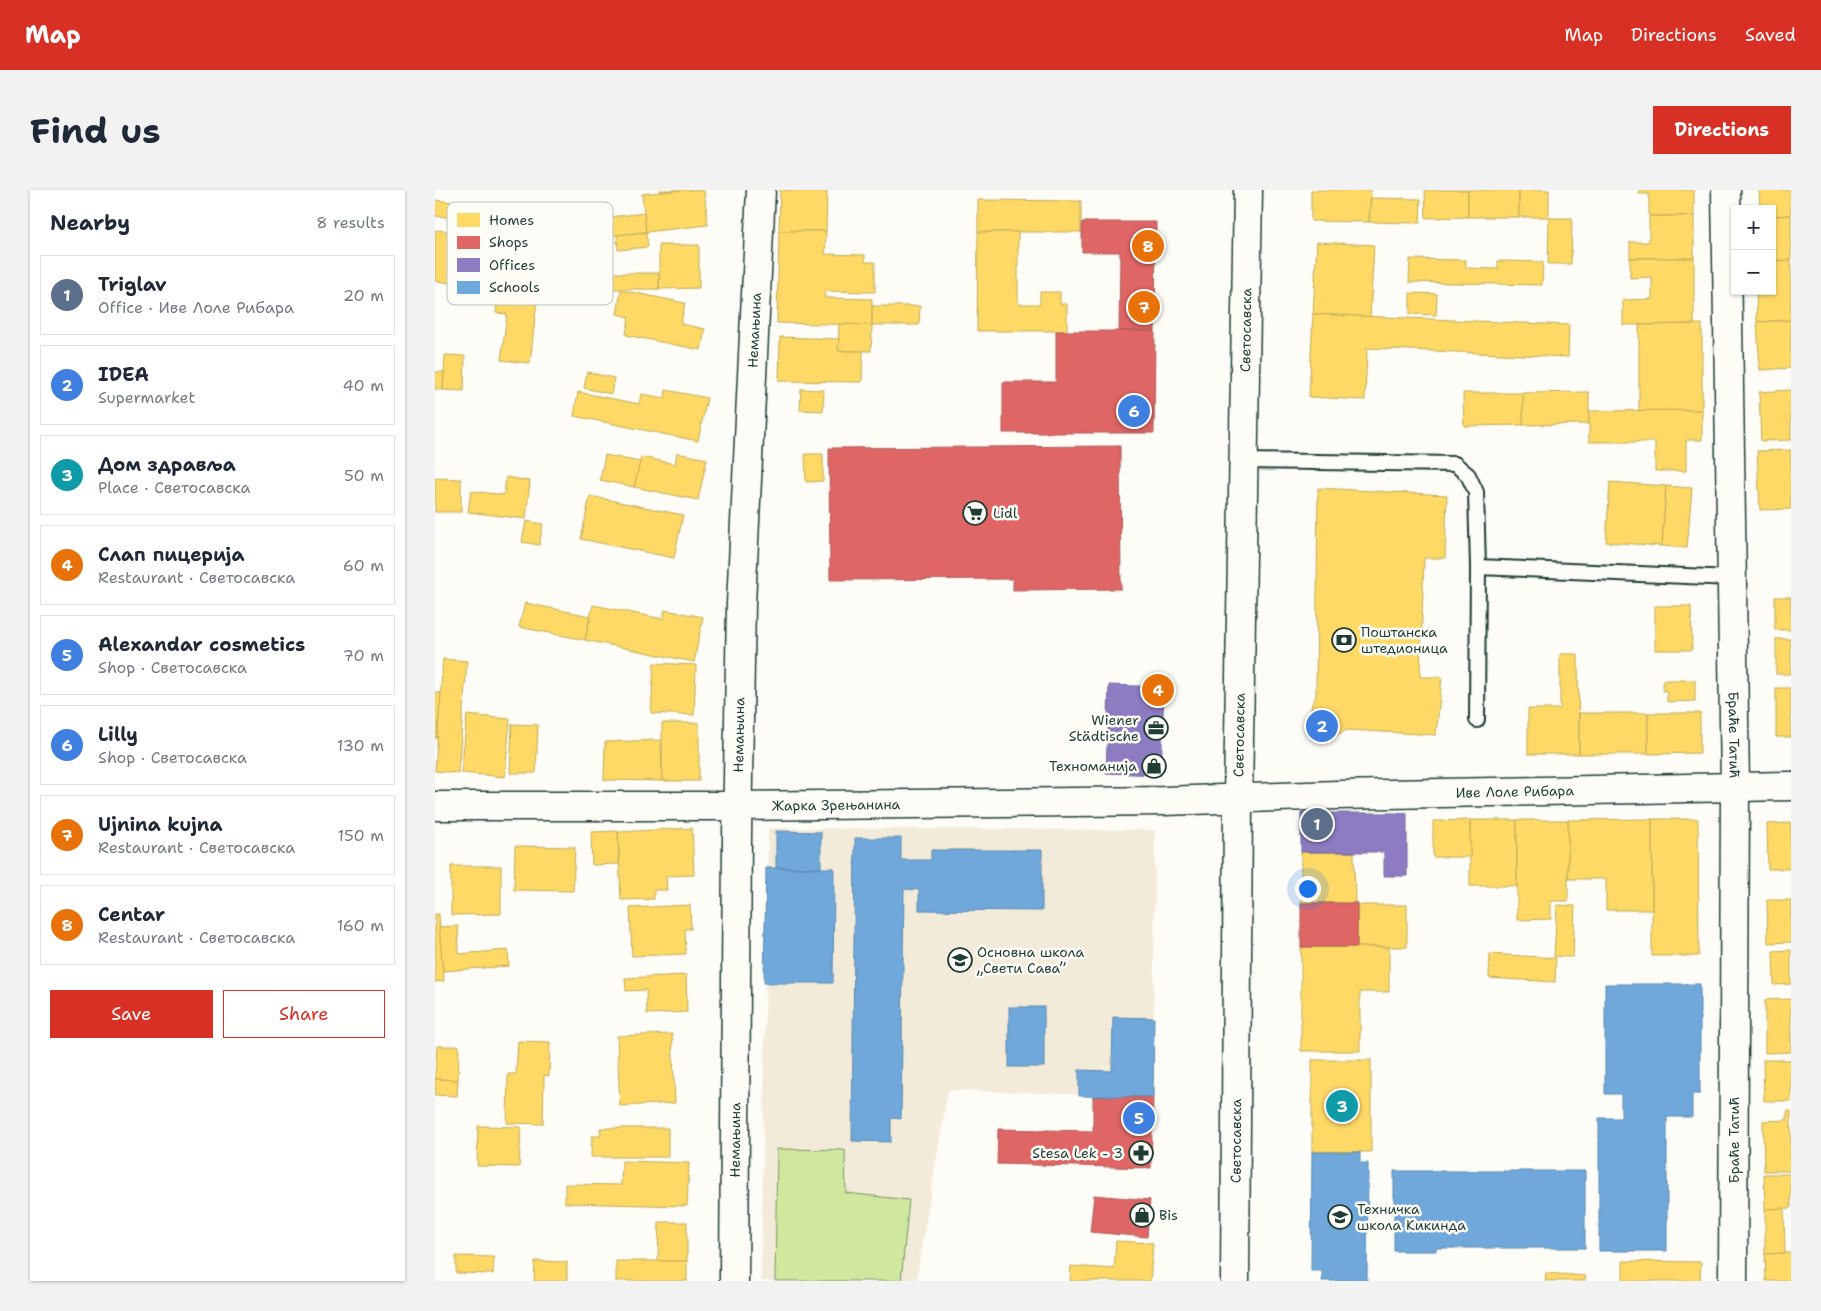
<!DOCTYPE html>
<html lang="en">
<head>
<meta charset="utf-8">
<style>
	body { margin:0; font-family:"Shantell Sans",sans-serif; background:#f2f2f3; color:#1f2937 }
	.controls { position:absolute; right:15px; top:15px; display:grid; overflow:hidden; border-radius:0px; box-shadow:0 1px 4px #0004 }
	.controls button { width:45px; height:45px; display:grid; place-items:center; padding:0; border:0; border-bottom:1px solid #e0e1e3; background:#fff; color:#1f2937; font:25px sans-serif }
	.you { position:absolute; left:872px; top:698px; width:18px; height:18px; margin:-12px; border:4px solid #fff; border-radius:50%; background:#1a73e8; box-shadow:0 0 0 8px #1a73e833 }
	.badge { display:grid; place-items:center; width:32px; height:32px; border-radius:50%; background:#d93025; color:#fff; font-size:16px; font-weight:700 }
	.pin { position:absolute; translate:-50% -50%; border:2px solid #fff; box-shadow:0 1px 5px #0006 }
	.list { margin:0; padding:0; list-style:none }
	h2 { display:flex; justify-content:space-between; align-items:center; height:65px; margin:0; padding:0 20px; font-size:21px }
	h2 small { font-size:16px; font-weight:400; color:#747a83 }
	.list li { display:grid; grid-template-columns:32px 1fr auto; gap:15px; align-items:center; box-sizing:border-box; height:80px; margin:0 10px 10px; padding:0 10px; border:1px solid #e0e1e3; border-radius:0px }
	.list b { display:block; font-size:19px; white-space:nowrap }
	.list p { margin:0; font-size:16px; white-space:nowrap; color:#747a83 }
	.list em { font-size:16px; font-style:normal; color:#747a83 }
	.actions { display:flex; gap:10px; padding:15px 20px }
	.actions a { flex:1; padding:11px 0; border:1px solid #d93025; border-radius:0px; text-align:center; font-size:18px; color:#d93025 }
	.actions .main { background:#d93025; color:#fff }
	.map { position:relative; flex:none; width:1356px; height:1091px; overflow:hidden; border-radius:0px }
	header { display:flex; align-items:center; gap:30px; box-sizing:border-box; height:70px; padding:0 25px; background:#d93025; color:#fff }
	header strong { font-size:24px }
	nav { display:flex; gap:28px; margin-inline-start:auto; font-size:18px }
	.intro { display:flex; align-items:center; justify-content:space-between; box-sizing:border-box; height:120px; padding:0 30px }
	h1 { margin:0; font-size:35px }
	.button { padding:12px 22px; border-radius:0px; background:#d93025; color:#fff; font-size:18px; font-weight:700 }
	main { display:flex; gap:30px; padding:0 30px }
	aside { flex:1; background:#fff; border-radius:0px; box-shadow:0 1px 4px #0004 }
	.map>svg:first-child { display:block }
	.built { fill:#f3ebd9 }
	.green { fill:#cfe89d; stroke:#779268 }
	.homes { fill:#ffd966; stroke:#bcaa57 }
	.shops { fill:#e06666; stroke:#a65a57 }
	.offices { fill:#8e7cc3; stroke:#6d6998 }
	.schools { fill:#6fa8dc; stroke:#5788aa }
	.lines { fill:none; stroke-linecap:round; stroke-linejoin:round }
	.lane-casing { stroke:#1f3d34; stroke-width:18 }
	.street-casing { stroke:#1f3d34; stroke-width:31 }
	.secondary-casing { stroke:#1f3d34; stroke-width:31 }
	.lane { stroke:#fdfcf7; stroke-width:14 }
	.street { stroke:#fdfcf7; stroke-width:28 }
	.secondary { stroke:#fdfcf7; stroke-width:28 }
	.labels { text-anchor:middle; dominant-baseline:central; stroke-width:5; stroke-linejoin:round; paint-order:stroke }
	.street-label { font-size:14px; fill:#1f3d34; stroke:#fdfcf7 }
	.poi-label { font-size:14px; fill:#1f3d34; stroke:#fdfcf7; text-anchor:start }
	.key { fill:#fdfcf7; stroke:#bac3bc; stroke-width:1 }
	.key-label { font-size:14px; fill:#1f3d34 }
</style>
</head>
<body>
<header>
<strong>Map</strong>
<nav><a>Map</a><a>Directions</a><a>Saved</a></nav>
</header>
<div class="intro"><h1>Find us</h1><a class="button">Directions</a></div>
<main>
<aside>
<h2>Nearby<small>8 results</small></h2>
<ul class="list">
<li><span class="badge" style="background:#5c6f8a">1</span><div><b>Triglav</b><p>Office · Иве Лоле Рибара</p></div><em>20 m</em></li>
<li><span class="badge" style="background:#3f7fe0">2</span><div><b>IDEA</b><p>Supermarket</p></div><em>40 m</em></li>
<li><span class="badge" style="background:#0f9aa8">3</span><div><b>Дом здравља</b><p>Place · Светосавска</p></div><em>50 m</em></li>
<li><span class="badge" style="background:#e8710a">4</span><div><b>Слап пицерија</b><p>Restaurant · Светосавска</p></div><em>60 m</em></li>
<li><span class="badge" style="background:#3f7fe0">5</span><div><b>Alexandar cosmetics</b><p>Shop · Светосавска</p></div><em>70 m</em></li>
<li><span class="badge" style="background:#3f7fe0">6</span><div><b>Lilly</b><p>Shop · Светосавска</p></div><em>130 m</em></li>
<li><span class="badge" style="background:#e8710a">7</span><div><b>Ujnina kujna</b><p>Restaurant · Светосавска</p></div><em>150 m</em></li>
<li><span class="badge" style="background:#e8710a">8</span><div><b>Centar</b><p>Restaurant · Светосавска</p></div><em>160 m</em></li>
</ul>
<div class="actions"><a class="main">Save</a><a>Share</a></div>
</aside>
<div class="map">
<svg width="1356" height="1091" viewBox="0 0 1356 1091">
	<rect width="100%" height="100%" fill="#fdfcf7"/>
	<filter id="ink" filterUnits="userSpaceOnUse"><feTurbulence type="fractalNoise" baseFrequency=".02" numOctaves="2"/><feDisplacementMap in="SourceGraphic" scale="10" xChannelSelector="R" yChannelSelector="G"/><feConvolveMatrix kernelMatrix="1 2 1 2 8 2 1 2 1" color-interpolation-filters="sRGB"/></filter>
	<g filter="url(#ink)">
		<polygon class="built" points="333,638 720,640 718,907 513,900 481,1091 326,1091"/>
		<polygon class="green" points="342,959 410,960 411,1003 474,1010 466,1091 340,1091"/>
		<g class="homes">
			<polygon points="224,0 245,0 225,2"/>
			<polygon points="245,0 269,0 273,35 211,42 207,4"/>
			<polygon points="345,0 392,2 391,41 344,41"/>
			<polygon points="876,0 936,0 934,32 876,31"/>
			<polygon points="990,0 1033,0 1033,27 991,28"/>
			<rect x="1033" y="0" width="51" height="27"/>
			<rect x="1084" y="0" width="30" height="27"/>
			<polygon points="1204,0 1259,0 1259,26 1214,26 1214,4 1204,4"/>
			<polygon points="1324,0 1356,0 1356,25 1337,26 1337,19 1325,19"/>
			<polygon points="936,8 986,9 985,33 934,32"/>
			<polygon points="0,10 35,14 33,29 0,26"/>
			<polygon points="543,10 646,11 646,42 543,42"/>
			<polygon points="209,23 211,42 117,52 116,34"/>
			<polygon points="1356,25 1356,70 1337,71 1337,26"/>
			<polygon points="1214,26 1259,26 1259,68 1195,68 1195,52 1214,52"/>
			<polygon points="1114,28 1137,28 1136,74 1113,74"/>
			<polygon points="0,40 51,45 46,96 0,91"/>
			<polygon points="344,41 391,41 390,64 430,65 430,72 440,72 440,102 390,101 390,108 437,109 437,135 342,133"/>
			<polygon points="211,42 213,57 183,60 182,45"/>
			<polygon points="543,42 583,42 583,114 605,114 605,102 625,102 625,114 632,114 632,141 542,141"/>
			<polygon points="882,52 939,55 935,127 878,124"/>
			<polygon points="224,55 264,55 264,98 224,99"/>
			<polygon points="1195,68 1259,68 1259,134 1188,135 1188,110 1217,109 1217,87 1195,88"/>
			<polygon points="975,69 1031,70 1031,78 1063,79 1063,71 1108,72 1107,95 974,92"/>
			<polygon points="1356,70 1356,130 1322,132 1321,101 1337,101 1337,71"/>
			<rect x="171" y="83" width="53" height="16"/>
			<polygon points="75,91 104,92 95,173 66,170 72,124 61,123 63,103 73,104"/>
			<polygon points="186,100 250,113 246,134 270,139 266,160 191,145 194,127 182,124"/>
			<polygon points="975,103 1002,104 1001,125 975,124"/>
			<polygon points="437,116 485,116 484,135 437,135"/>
			<polygon points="878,124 1134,135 1133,167 932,158 930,210 874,207"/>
			<polygon points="1356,130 1356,178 1325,180 1322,132"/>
			<polygon points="404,134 437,135 436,161 403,161"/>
			<polygon points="1267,134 1267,220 1204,221 1204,135"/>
			<polygon points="345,147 404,149 403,161 428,161 427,192 344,191"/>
			<polygon points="10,165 30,166 29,201 8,200"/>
			<polygon points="0,182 9,182 8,200 0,199"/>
			<polygon points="152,182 179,188 176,204 149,198"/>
			<polygon points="366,199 389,200 388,221 365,220"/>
			<polygon points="231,200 272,208 263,251 139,226 143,202 204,214 206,204 230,208"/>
			<polygon points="1356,200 1356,250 1326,251 1324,202"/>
			<polygon points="1154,202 1154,234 1088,235 1088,203"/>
			<polygon points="1028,203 1088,203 1088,235 1029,236"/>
			<polygon points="1267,220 1267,250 1251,250 1251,281 1220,281 1220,252 1154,252 1154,221"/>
			<polygon points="1356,260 1356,319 1325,320 1322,261"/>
			<polygon points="242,263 272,269 263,310 199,297 206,267 240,274"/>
			<polygon points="370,264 388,264 388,291 371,292"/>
			<polygon points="170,265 205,272 199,297 165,290"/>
			<polygon points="71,287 95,291 91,329 33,322 36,301 69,305"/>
			<polygon points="0,288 26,289 26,322 0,322"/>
			<polygon points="1175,292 1231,296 1227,356 1171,352"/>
			<polygon points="1231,296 1257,298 1252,358 1227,356"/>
			<polygon points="883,298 1012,305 1010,368 989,368 985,487 1007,487 1001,545 913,540 898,546 881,538 875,526 877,513 881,506"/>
			<polygon points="155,306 248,325 239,368 146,349"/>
			<polygon points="91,331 108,334 104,355 87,352"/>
			<rect x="1340" y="407" width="16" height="33"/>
			<polygon points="90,413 155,426 150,450 84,437"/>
			<polygon points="158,415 228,429 230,420 268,427 259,472 150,450"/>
			<polygon points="1220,416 1256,416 1257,460 1220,460"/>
			<rect x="1341" y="449" width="15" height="35"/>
			<polygon points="1125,464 1143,464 1144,564 1093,564 1093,519 1125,519"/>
			<polygon points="8,469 32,471 23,583 0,581"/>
			<polygon points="219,473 261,475 259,525 216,523"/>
			<polygon points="1228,490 1260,490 1260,511 1232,512 1232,501 1228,501"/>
			<rect x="1341" y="498" width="15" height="49"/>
			<polygon points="0,502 6,503 2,548 0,548"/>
			<rect x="1144" y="523" width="69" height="41"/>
			<polygon points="1213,523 1265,523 1265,563 1213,564"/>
			<polygon points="32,525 75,529 70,587 26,583"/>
			<rect x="227" y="533" width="37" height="58"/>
			<polygon points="77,534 103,535 101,583 75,583"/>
			<polygon points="226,550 227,591 169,590 170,552"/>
			<polygon points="1217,629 1263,629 1264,766 1217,766"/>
			<polygon points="1217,629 1217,720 1171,720 1171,689 1133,689 1133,630"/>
			<rect x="1035" y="630" width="47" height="66"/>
			<polygon points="1035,630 1035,667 998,667 998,631"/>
			<polygon points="1082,630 1133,630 1133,711 1116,711 1116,729 1082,730"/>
			<polygon points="1356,633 1356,679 1333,679 1332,634"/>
			<polygon points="257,638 259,685 231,686 232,700 219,700 219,709 186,710 183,642"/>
			<polygon points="183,641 184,674 157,675 156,642"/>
			<polygon points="80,656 140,657 138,701 79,700"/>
			<polygon points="866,662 919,662 920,713 866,713"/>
			<polygon points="16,676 66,676 66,724 16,725"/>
			<polygon points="1332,710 1356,710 1356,752 1333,753"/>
			<polygon points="255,715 256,739 250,739 251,764 197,766 195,718"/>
			<rect x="922" y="715" width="50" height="42"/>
			<polygon points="1122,715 1140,716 1138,767 1119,766"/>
			<polygon points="0,724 4,724 9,791 0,792"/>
			<polygon points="23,736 24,764 73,760 74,776 8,781 4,737"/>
			<polygon points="866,757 954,757 954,802 925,802 925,861 866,861"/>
			<polygon points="1356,760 1356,794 1339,795 1338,761"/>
			<polygon points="1055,764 1121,768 1120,792 1054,788"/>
			<polygon points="251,785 252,822 212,824 211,800 191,801 190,788"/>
			<polygon points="1356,809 1356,862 1330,863 1330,810"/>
			<polygon points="237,844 240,913 185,916 182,846"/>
			<polygon points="83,851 115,852 114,886 109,885 108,934 72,933 73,884 81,884"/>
			<polygon points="2,856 24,856 23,890 0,889"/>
			<rect x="877" y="870" width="59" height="92"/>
			<polygon points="1328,870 1356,870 1356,911 1329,911"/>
			<polygon points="0,889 23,890 22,906 0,905"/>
			<polygon points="1352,921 1356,921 1356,981 1329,981 1328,931 1352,930"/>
			<polygon points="43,936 86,937 84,977 42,976"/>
			<polygon points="165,938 233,938 233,967 156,967 157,946 166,946"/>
			<polygon points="187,971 254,973 252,1016 130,1013 130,994 186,995"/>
			<polygon points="1329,984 1356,984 1356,1018 1330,1019"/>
			<polygon points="1349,1018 1350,1063 1330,1064 1330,1019"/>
			<polygon points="224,1032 252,1032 252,1071 223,1071"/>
			<polygon points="681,1051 718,1053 715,1091 635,1091 636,1076 679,1079"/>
			<polygon points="1350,1063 1356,1063 1356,1091 1331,1091 1330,1064"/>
			<polygon points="21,1066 59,1067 58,1084 21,1083"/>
			<polygon points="100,1071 132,1072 132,1091 99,1091"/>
			<rect x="181" y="1071" width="71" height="20"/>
			<polygon points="1188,1071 1266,1072 1265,1091 1188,1091"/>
			<polygon points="1111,1083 1151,1086 1150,1091 1110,1091"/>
		</g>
		<g class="shops">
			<polygon points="647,32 721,32 720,141 684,141 685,62 647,62"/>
			<polygon points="621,141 720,141 719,243 568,243 568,192 621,192"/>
			<polygon points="685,256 686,399 578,400 578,389 395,390 394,258"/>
			<rect x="866" y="713" width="56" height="44"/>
			<polygon points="658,906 718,907 716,978 562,974 563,939 658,941"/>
			<polygon points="659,1005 715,1010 712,1047 655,1042"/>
		</g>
		<g class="offices">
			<polygon points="674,495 729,497 726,585 671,583"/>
			<polygon points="866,623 972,623 972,686 949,686 949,662 866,662"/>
		</g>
		<g class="schools">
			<polygon points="341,641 386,642 386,678 341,678"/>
			<polygon points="420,648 466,648 466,670 496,670 496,660 607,660 607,721 484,720 484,700 469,699 466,929 456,928 456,952 417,951"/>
			<polygon points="331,678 399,678 398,793 329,793"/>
			<polygon points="1170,794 1265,794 1265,904 1257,904 1257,927 1232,927 1232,1061 1164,1061 1164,928 1186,928 1186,904 1170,904"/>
			<rect x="574" y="817" width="35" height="60"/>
			<polygon points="678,827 719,828 718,907 644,906 644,880 677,881"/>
			<polygon points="877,962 925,962 925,973 933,973 932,1091 887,1091 887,1081 876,1081"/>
			<polygon points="959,981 1150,981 1150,1058 1001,1058 1001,1061 959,1061"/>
		</g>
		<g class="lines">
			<g class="lane-casing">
				<g id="lane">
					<polyline points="809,271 1020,274 1033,285 1041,302 1043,377 1042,530"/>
					<polyline points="1043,377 1297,388"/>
				</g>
			</g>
			<g class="street-casing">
				<g id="street">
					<path id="s1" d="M1291,0l9,596 -2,495"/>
					<path id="s2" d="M803,609l10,-609"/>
					<path id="s3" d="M299,1091l3,-445 4,-232 20,-414"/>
				</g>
			</g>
			<g class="secondary-casing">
				<g id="secondary">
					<path id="s4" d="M0,616h302l427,-5 173,-6 454,-9"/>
					<path id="s5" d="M800,1091l3,-482"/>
				</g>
			</g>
			<use href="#lane" class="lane"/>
			<use href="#street" class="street"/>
			<use href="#secondary" class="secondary"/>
		</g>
	</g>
	<defs>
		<g id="supermarket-ring" transform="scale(1.25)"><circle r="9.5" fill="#fdfcf7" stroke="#1f3d34" stroke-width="1.5"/><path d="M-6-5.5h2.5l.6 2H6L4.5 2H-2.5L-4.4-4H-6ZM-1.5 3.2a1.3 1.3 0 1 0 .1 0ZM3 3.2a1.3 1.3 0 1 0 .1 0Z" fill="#1f3d34"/></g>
		<g id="bank-ring" transform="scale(1.25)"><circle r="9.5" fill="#fdfcf7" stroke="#1f3d34" stroke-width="1.5"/><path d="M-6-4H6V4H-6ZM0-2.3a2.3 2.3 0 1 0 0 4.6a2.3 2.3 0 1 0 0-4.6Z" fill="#1f3d34"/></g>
		<g id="office-ring" transform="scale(1.25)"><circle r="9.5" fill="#fdfcf7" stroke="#1f3d34" stroke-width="1.5"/><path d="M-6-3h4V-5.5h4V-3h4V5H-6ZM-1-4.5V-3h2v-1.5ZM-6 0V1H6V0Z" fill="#1f3d34"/></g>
		<g id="shop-ring" transform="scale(1.25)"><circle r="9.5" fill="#fdfcf7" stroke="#1f3d34" stroke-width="1.5"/><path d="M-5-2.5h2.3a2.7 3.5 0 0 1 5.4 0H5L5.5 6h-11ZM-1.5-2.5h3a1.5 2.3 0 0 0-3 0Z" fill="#1f3d34"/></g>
		<g id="school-ring" transform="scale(1.25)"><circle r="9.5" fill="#fdfcf7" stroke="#1f3d34" stroke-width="1.5"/><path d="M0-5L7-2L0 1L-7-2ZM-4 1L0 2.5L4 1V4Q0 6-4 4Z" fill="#1f3d34"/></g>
		<g id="pharmacy-ring" transform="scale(1.25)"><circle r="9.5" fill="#fdfcf7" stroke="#1f3d34" stroke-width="1.5"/><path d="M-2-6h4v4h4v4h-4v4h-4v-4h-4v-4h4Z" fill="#1f3d34"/></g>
	</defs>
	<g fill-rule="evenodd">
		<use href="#supermarket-ring" x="540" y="323"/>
		<use href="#bank-ring" x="909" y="450"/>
		<use href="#office-ring" x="721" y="538"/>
		<use href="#shop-ring" x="719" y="576"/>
		<use href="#school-ring" x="525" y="770"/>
		<use href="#pharmacy-ring" x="706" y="963"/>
		<use href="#shop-ring" x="707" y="1025"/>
		<use href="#school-ring" x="905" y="1027"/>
	</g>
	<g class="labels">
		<g class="street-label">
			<text stroke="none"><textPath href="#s3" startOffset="951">Немањина</textPath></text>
			<text stroke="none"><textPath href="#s2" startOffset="469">Светосавска</textPath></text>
			<text stroke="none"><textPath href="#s3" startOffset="546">Немањина</textPath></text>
			<text stroke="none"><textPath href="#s2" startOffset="64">Светосавска</textPath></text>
			<text stroke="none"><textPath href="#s1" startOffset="545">Браће Татић</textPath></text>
			<text stroke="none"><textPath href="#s4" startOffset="1080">Иве Лоле Рибара</textPath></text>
			<text stroke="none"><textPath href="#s4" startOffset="401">Жарка Зрењанина</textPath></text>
			<text stroke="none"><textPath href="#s3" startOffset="141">Немањина</textPath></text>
			<text stroke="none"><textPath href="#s5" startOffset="140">Светосавска</textPath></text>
			<text transform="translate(1299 950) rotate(-90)">Браће Татић</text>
		</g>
		<g class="poi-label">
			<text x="558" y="323">Lidl</text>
			<text x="926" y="442">Поштанска<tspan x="926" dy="16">штедионица</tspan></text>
			<text x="704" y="530" text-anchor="end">Wiener<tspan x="704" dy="16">Städtische</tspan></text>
			<text x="702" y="576" text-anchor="end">Техноманија</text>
			<text x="542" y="762">Основна школа<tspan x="542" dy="16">„Свети Сава”</tspan></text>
			<text x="688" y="963" text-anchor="end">Stesa Lek - 3</text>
			<text x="922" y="1019">Техничка<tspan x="922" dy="16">школа Кикинда</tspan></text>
			<text x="724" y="1025">Bis</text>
		</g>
	</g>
	<rect x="12" y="12" width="166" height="103" rx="8" class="key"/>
	<rect x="22" y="23" width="23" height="14" fill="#ffd966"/>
	<rect x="22" y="46" width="23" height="13" fill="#e06666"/>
	<rect x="22" y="68" width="23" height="14" fill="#8e7cc3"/>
	<rect x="22" y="91" width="23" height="13" fill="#6fa8dc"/>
	<g class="key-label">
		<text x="54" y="35">Homes</text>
		<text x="54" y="57">Shops</text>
		<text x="54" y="80">Offices</text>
		<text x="54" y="102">Schools</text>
	</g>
</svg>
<div class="controls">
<button>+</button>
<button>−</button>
</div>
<div class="you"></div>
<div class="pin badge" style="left:882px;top:634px;background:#5c6f8a">1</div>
<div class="pin badge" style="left:887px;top:536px;background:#3f7fe0">2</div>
<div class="pin badge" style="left:907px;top:916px;background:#0f9aa8">3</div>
<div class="pin badge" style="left:723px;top:500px;background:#e8710a">4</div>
<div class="pin badge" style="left:704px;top:928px;background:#3f7fe0">5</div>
<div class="pin badge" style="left:699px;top:221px;background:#3f7fe0">6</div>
<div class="pin badge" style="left:709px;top:117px;background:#e8710a">7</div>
<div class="pin badge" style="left:713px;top:56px;background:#e8710a">8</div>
</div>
</main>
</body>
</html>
